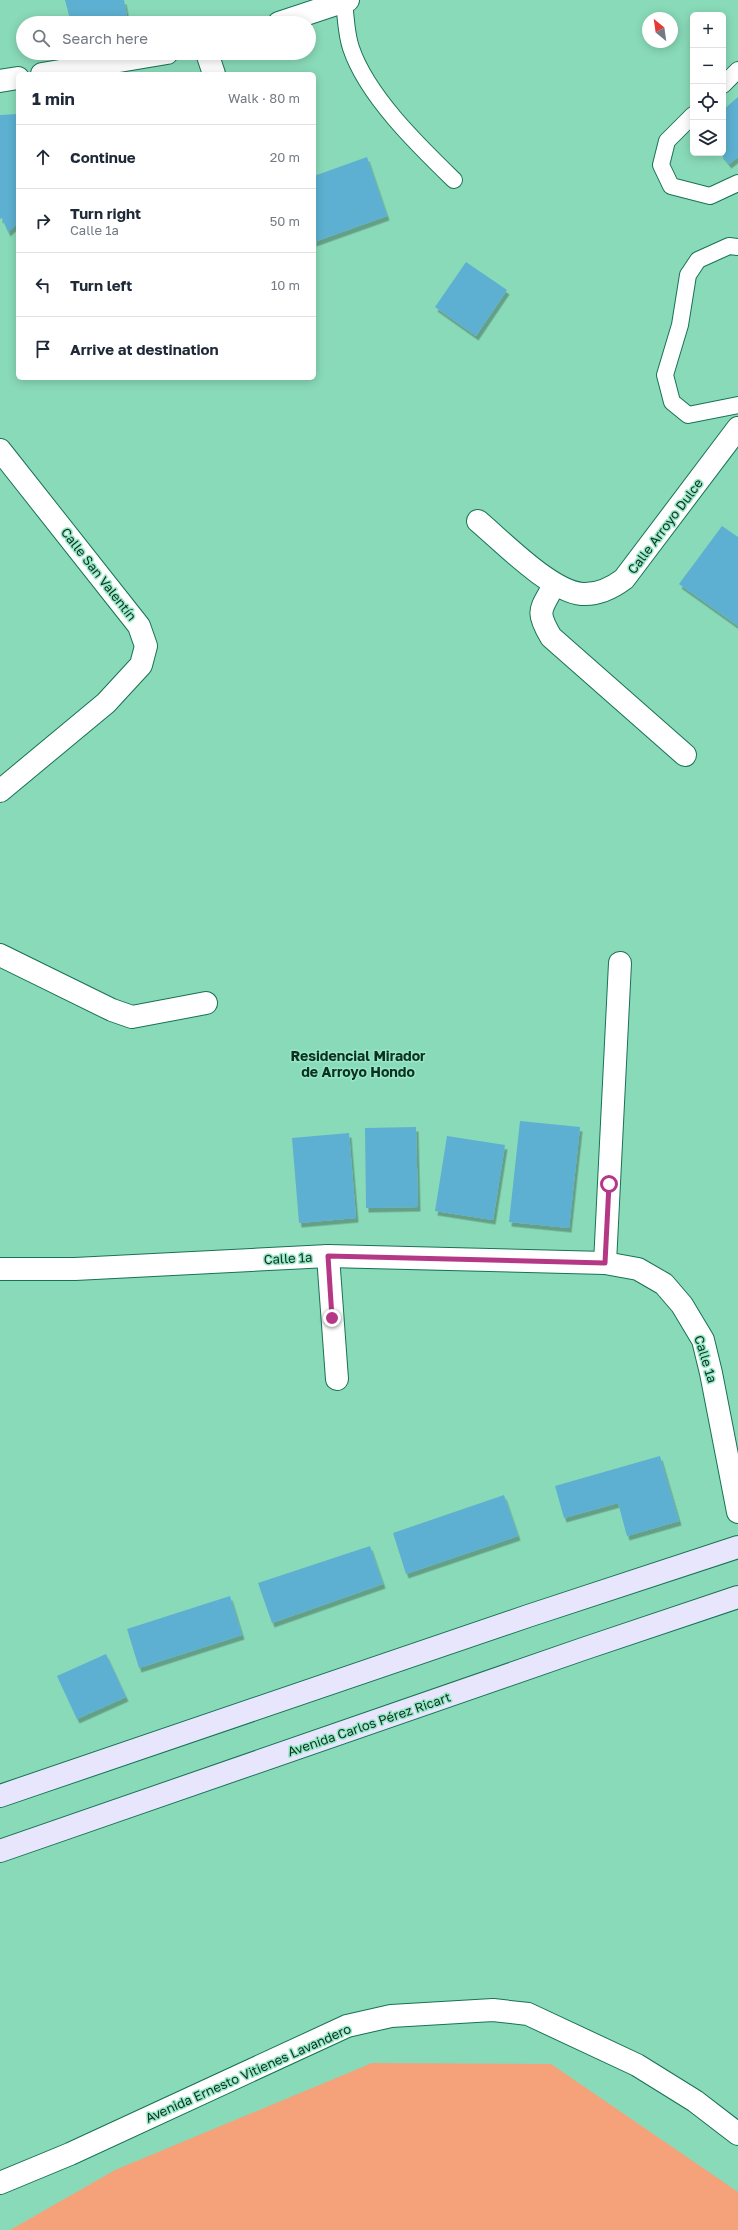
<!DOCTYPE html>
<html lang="en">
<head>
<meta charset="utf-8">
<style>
	body { margin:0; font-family:"Golos Text",sans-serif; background:#f2f2f3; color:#1f2937 }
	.controls { position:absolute; right:12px; top:12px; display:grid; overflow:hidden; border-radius:6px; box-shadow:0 2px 10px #0003 }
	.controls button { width:36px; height:36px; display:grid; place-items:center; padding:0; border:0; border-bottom:1px solid #e0e1e3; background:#fff; color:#1f2937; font:20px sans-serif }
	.compass { position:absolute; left:642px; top:12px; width:36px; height:36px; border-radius:50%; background:#fff; box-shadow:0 2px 10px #0003; rotate:331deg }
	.stop { position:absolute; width:12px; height:12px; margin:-9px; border:3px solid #b53887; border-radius:50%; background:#fff }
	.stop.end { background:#b53887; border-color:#fff; box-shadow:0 1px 4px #0008 }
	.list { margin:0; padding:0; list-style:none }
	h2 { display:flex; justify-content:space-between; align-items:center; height:52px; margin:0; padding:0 16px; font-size:17px }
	h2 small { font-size:13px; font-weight:400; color:#747a83 }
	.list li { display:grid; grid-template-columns:26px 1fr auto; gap:12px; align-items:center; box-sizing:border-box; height:64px; padding:0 16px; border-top:1px solid #e0e1e3 }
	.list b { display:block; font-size:15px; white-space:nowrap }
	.list p { margin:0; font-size:13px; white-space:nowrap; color:#747a83 }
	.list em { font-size:13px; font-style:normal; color:#747a83 }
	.icon { flex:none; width:22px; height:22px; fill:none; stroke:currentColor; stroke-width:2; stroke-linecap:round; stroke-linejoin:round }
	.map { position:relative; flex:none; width:738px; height:2230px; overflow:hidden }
	.search { position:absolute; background:#fff; box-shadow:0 2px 10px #0003; left:16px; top:16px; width:300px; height:44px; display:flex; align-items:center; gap:10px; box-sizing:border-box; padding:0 14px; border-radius:22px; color:#747a83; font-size:15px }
	.panel { position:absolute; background:#fff; box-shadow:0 2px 10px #0003; left:16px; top:72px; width:300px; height:308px; border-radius:6px }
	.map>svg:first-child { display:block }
	.green { fill:#f5a27a }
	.building { fill:#5db0d1; filter:url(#shadow) }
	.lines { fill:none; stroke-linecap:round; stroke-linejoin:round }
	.lane-casing { stroke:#187255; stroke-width:18 }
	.street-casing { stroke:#187255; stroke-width:24 }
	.secondary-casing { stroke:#187255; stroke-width:24 }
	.lane { stroke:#fff; stroke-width:16 }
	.street { stroke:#fff; stroke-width:22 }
	.secondary { stroke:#e8e6fc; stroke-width:22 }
	.route { stroke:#b53887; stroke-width:5 }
	.labels { text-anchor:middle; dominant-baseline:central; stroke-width:3; stroke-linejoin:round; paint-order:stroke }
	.street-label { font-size:13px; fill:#0d3023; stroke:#96e8c5 }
	.neighbourhood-label { font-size:14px; font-weight:bold; fill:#0d3023; stroke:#96e8c5 }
</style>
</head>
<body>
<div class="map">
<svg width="738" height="2230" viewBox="0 0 738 2230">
	<defs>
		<filter id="shadow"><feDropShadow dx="2.5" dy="4.5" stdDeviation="0" flood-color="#0004"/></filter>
	</defs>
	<rect width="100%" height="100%" fill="#89dab9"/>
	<polygon class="green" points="372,2063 551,2064 738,2192 738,2230 10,2230 115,2170"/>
	<g class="building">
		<polygon points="65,0 124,0 127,16 97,23 71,23"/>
		<polygon points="738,97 738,157 729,164 720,153 723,153 723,110"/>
		<polygon points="18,114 18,223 8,232 2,218 0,219 0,115"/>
		<polygon points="367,157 387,216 314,242 314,176"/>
		<polygon points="466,262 507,290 476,336 435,307"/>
		<polygon points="722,526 738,537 738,626 679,584"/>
		<polygon points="520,1121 580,1127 569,1228 509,1222"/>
		<polygon points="416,1127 418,1207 366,1208 365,1128"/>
		<polygon points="349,1133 356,1218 299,1223 292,1138"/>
		<polygon points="447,1136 505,1145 493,1220 435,1211"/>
		<polygon points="660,1456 679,1521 627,1536 618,1503 564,1518 555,1486"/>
		<polygon points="504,1495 518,1536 406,1574 393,1533"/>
		<polygon points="370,1546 383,1584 272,1623 258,1583"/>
		<polygon points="230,1596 242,1635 139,1668 127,1629"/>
		<polygon points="106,1654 126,1697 77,1719 57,1676"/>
	</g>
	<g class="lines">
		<g class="lane-casing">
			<g id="lane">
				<path d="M344,2c2,15 2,32 7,46 16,48 68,98 103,132"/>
				<polyline points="723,85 738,70"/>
				<polyline points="693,115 667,141 661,165 671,186 710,196 738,183"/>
				<polyline points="738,247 729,246 698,260 688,275 680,325 665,375 672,402 688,415 738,405"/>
			</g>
		</g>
		<g class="street-casing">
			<g id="street">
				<polyline points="279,23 348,0"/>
				<polyline points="207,53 214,74"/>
				<polyline points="42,74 167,53"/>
				<polyline points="0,81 18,78"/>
				<polyline points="0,450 139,626 146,646 141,665 106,703 0,791"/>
				<path d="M478,521c25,21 72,70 104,73 16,1 30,-6 42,-15l114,-151"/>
				<path d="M554,585c-13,25 -19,25 -3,52l134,118"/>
				<polyline points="0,955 112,1010 132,1017 206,1003"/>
				<polyline points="328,1256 337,1379"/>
				<polyline points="605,1263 620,963"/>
				<polyline points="0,1269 75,1269 328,1256 605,1263 638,1269 664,1284 682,1305 703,1340 711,1373 738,1512"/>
				<polyline points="0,2183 70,2154 347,2026 391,2016 493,2010 528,2014 637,2065 695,2101 738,2134"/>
			</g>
		</g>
		<g class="secondary-casing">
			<g id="secondary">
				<polyline points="0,1796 528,1616 738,1547"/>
				<polyline points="0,1851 583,1649 738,1597"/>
			</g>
		</g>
		<use href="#lane" class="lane"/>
		<use href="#street" class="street"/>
		<use href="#secondary" class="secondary"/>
	</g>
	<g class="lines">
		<polyline class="route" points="332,1318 328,1256 605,1263 609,1184"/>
	</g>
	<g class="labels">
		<g class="street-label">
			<text transform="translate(665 526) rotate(-53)">Calle Arroyo Dulce</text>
			<text transform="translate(99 574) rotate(52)">Calle San Valentín</text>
			<text transform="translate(288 1258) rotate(-3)">Calle 1a</text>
			<text transform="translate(706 1359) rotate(73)">Calle 1a</text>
			<text transform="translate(369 1724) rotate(-19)">Avenida Carlos Pérez Ricart</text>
			<text transform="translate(248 2073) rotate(-24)">Avenida Ernesto Vitienes Lavandero</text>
		</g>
		<g class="neighbourhood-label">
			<text x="358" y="1055">Residencial Mirador<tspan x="358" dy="16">de Arroyo Hondo</tspan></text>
		</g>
	</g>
</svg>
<div class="controls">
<button>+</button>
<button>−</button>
<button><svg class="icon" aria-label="locate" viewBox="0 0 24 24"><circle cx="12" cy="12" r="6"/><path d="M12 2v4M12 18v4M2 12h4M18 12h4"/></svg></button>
<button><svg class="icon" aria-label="layers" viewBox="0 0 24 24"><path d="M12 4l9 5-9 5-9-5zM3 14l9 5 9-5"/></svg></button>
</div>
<svg class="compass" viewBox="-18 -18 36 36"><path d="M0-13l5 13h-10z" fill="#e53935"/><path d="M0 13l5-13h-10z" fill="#747a83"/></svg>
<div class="stop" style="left:609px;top:1184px"></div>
<div class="stop end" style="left:332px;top:1318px"></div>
<div class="search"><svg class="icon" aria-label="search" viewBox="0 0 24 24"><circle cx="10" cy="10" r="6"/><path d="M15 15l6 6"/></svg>Search here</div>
<section class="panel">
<h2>1 min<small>Walk · 80 m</small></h2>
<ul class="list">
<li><svg class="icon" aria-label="ahead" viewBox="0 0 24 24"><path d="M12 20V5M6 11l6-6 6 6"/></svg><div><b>Continue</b></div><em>20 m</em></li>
<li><svg class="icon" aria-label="right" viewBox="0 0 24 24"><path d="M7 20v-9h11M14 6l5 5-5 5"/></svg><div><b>Turn right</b><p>Calle 1a</p></div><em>50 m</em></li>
<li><svg class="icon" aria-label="left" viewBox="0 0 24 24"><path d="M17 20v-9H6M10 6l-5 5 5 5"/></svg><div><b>Turn left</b></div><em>10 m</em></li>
<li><svg class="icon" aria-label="arrive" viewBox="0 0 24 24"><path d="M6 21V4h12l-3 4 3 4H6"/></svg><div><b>Arrive at destination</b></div></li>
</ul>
</section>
</div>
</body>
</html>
